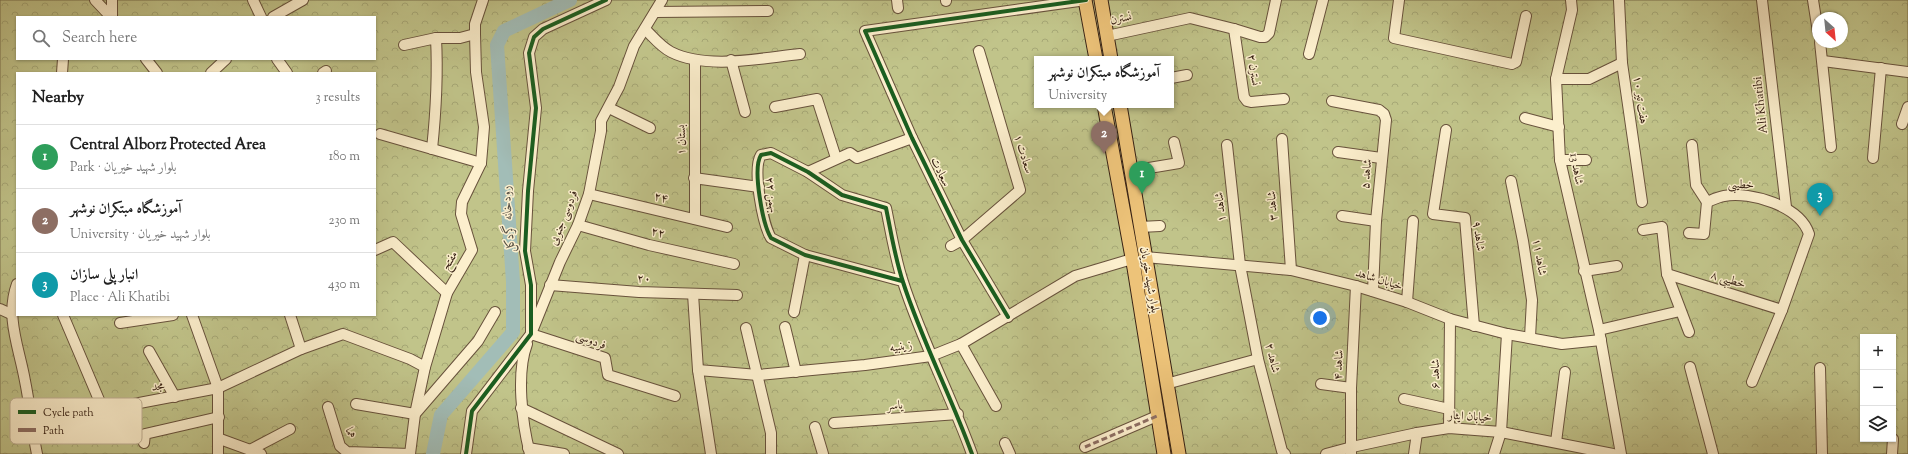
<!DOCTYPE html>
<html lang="en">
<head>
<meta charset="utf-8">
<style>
	body { margin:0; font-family:"Sorts Mill Goudy",Amiri,serif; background:#f6f6f6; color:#222 }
	.controls { position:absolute; right:12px; bottom:12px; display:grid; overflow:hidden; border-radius:0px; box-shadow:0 1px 3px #0004 }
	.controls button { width:36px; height:36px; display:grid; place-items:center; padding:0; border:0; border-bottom:1px solid #e0e0e0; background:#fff; color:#222; font:20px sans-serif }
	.compass { position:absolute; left:1812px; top:12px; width:36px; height:36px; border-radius:50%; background:#fff; box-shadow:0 1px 3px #0004; rotate:153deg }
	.you { position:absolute; left:1320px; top:318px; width:14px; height:14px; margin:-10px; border:3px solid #fff; border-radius:50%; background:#1a73e8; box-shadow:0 0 0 6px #1a73e833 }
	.badge { display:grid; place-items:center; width:26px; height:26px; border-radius:50%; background:#0f766e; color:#fff; font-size:13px; font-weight:700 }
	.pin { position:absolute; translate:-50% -33px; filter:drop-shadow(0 1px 2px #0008) }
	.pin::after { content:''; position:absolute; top:21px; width:14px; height:12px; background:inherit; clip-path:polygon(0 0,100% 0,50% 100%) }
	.popup { position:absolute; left:1034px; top:56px; width:140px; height:52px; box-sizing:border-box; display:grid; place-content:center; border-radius:0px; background:#fff; filter:drop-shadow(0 1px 3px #0005); font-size:13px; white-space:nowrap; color:#767676 }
	.popup b { font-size:15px; color:#222 }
	.popup::after { content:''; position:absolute; left:50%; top:100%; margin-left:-8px; border:8px solid transparent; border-top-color:#fff }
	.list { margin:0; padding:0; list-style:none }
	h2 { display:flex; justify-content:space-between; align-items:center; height:52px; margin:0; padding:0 16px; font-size:17px }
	h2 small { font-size:13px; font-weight:400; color:#767676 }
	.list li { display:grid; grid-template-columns:26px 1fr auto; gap:12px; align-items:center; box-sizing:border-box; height:64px; padding:0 16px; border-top:1px solid #e0e0e0 }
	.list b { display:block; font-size:15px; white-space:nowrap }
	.list p { margin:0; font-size:13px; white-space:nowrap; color:#767676 }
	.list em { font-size:13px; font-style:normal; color:#767676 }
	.icon { flex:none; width:22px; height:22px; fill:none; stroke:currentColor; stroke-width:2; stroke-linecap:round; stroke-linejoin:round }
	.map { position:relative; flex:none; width:1908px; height:454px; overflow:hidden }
	.search { position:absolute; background:#fff; box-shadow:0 1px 3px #0004; left:16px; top:16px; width:360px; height:44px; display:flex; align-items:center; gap:10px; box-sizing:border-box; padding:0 14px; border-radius:0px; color:#767676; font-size:15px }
	.panel { position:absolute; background:#fff; box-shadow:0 1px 3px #0004; left:16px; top:72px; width:360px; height:244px; border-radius:0px }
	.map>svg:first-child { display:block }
	.park { fill:url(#park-crowns); stroke:#7c724f; fill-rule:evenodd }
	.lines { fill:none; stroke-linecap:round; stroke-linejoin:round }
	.river { stroke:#a2bdb7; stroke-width:14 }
	.minor-casing { stroke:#68523c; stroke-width:12 }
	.major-casing { stroke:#372114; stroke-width:15 }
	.minor { stroke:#fcefcd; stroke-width:10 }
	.major { stroke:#edc379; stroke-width:13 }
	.quiet { stroke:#8d6e63; stroke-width:3; stroke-dasharray:6 3; stroke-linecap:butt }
	.cycleway-casing { stroke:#fcefcd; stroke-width:6 }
	.cycleway { stroke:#1b5e20; stroke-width:4 }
	.labels { text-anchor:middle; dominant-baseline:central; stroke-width:3; stroke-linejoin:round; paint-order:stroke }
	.street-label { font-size:12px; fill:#372114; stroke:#fcefcd }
	.water-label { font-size:13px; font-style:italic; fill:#575045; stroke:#fcefcd }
	.key { fill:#fcefcd; stroke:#c1b196; stroke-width:1 }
	.key-label { font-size:11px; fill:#372114 }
</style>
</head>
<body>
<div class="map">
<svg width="1908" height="454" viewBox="0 0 1908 454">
	<defs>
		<pattern id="park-crowns" width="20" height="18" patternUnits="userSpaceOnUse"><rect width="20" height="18" fill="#c1c48a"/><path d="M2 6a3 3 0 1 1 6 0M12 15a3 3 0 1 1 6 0" fill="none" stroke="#a6a876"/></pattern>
	</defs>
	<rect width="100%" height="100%" fill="#fae6b2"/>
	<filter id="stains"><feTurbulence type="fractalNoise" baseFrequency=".005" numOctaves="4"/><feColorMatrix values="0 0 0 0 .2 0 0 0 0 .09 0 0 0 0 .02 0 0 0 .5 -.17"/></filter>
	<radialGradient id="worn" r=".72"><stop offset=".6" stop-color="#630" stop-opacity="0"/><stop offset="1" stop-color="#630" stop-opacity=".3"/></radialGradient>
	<path class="park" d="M0,0h1908v454h-1908zM17,17h358v42h-358zM1818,18h24v24h-24zM1037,59h134v46h-134zM17,73h358v242h-358zM1863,337h30v102h-30z"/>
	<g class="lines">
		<polyline class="river" points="433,454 441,415 513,332 513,282 497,45 504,31 570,0"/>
		<g class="minor-casing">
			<g id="minor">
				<polyline points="95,0 111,17"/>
				<polyline points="253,0 261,17"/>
				<polyline points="897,0 898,8"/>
				<polyline points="946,0 946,1"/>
				<polyline points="1399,0 1394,38 1512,64 1516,62 1526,16"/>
				<polyline points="1571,0 1572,10 1556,79 1560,160 1599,330 1621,454"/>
				<polyline points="1619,0 1622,63 1642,202"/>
				<polyline points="1762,0 1786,207"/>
				<polyline points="1813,0 1818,32"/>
				<polyline points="655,12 768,11"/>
				<polyline points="112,17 112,0"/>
				<polyline points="273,17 303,0"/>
				<path d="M645,29c8,8 16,18 26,23 36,18 90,6 129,2"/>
				<polyline points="1234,29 1244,97 1247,101 1251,102 1284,99"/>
				<polyline points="475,34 476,72 484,127 481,163"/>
				<polyline points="1107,36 1190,18 1234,29 1260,37 1265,37 1269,33 1276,0"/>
				<polyline points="436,38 460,38 475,34 475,24 483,0"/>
				<polyline points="1820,42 1831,147"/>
				<path d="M404,45l32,-7c2,38 0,73 -4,111"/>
				<polyline points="1309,54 1323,0"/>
				<polyline points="146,59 157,73"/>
				<polyline points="277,59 287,73"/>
				<polyline points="731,60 745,112"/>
				<polyline points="1823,61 1908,72"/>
				<polyline points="62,73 63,59"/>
				<polyline points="211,73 226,59"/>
				<polyline points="323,73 326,71"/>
				<polyline points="1171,78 1187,75"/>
				<polyline points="1556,79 1589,79 1622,63"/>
				<polyline points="1332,101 1379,110 1384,114 1386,120 1376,221 1373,291"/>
				<polyline points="775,107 817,99 836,158"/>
				<polyline points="609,108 650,128"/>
				<polyline points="1525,118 1559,127"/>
				<polyline points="1902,124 1908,107"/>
				<polyline points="1446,130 1433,214 1465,218 1474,326"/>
				<polyline points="380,134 481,163 462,202 461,214 472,250 447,293 425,367 415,414 410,454"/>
				<polyline points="1282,139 1291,270"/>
				<polyline points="1227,145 1240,265 1258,359 1282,451 1285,454"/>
				<path d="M1692,145l4,40 11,17c5,-2 11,-5 17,-6 27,-5 76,10 85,38l-27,76 -30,72"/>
				<polyline points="1338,152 1381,158"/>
				<polyline points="1873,158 1881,68"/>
				<polyline points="1560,160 1586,160"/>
				<polyline points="1131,171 1179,163 1174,142"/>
				<polyline points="808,172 850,153 857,158 912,138"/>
				<polyline points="694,178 759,187"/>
				<polyline points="1511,181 1523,241 1532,300 1530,337"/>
				<polyline points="589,194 727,227"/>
				<polyline points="1342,216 1376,221"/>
				<polyline points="695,219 695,60"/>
				<polyline points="578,225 649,245 734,264"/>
				<polyline points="1140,227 1160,226"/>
				<polyline points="1643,230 1662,227 1667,274 1689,332"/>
				<polyline points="1689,233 1704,234 1707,202"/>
				<polyline points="951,246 962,240 1020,190 979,51"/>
				<polyline points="375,250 393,242 447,293"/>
				<polyline points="1145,257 1291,270 1356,286 1407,302 1450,319 1507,334 1562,344 1601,340"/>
				<polyline points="1584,271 1617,266"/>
				<polyline points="1667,274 1782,310"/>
				<path d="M902,281l-97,-26 -34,-17c-8,-13 -19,-69 -10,-83l10,-2 37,19 34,23 44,13c5,24 9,50 17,74 19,59 48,114 69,172"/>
				<path d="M17,284c-12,33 2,63 8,97 5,24 7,49 12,73"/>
				<polyline points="550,285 639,292 737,295"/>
				<polyline points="693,294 698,370 711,454"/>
				<polyline points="1407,302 1413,221"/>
				<polyline points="0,309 11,314"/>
				<polyline points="794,312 805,255"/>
				<polyline points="192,315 218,388 218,454"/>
				<polyline points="290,315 301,349"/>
				<polyline points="1008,317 962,240 912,138 865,31 1086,0"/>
				<polyline points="120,323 173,315"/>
				<polyline points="785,327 796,372"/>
				<polyline points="746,328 771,433 771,454"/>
				<polyline points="533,329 560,262 578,225 589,194 601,131 601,121 619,87 634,46 662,0"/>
				<polyline points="1599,330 1680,311"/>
				<polyline points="531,334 605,358 608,375 675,396"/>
				<path d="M527,344c-11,29 -5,79 3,110"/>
				<polyline points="961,344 996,406"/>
				<polyline points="149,351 175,397"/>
				<polyline points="1690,367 1713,454"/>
				<polyline points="1820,368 1822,454"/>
				<polyline points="698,370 758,375 865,365 931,356 961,344 1075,276 1132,259"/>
				<polyline points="1166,384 1258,359"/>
				<polyline points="1321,384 1351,388"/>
				<polyline points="1404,399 1449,409"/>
				<polyline points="356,404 415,414 478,341 495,312"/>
				<polyline points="102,405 134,404 218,388 301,349 343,334 410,359 425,367"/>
				<polyline points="328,407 340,446 347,452 410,454"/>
				<polyline points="521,408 618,454"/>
				<polyline points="834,423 958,414"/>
				<polyline points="815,427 823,454"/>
				<polyline points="1449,428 1450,319"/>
				<polyline points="34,436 101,421 105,414 63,315"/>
				<polyline points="220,439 261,454"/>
				<polyline points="1556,442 1565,372"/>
				<polyline points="144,443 145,434 219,417"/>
				<polyline points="1005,443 1010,454"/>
				<polyline points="1085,447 1157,416"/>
				<polyline points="528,448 564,454"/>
				<polyline points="250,450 290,429"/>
				<polyline points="466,454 472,411 531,334 531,285 525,251 528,191 536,108 529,53 534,37 543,29 606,0"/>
				<polyline points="1326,454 1352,447 1417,433 1449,428 1501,432 1613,454"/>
				<polyline points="1351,454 1351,388 1356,286"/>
				<polyline points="1414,454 1417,433"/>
				<polyline points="1494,454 1501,432 1507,334"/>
				<polyline points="1892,454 1893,439"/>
			</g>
		</g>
		<g class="major-casing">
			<g id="major">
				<polyline points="1085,0 1096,59"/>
				<polyline points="1101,0 1111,59"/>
				<polyline points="1104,105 1134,268 1164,454"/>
				<polyline points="1120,105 1179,454"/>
			</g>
		</g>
		<use href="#minor" class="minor"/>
		<use href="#major" class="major"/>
		<polyline class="quiet" points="1085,447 1157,416"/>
		<g class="cycleway-casing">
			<g id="cycleway">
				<path d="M902,281l-97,-26 -34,-17c-8,-13 -19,-69 -10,-83l10,-2 37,19 34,23 44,13c5,24 9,50 17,74 19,59 48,114 69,172"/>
				<polyline points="1008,317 962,240 912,138 865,31 1086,0"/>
				<polyline points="466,454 472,411 531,334 531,285 525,251 528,191 536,108 529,53 534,37 543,29 606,0"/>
			</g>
		</g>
		<use href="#cycleway" class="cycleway"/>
	</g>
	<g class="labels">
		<g class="street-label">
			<text transform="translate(1121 19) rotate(-12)">نسترن</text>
			<text transform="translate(1253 70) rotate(82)">نسترن ۲</text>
			<text transform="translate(1640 100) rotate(82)">هفت تیر ۱۰</text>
			<text transform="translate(1761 105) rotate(-96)">Ali Khatibi</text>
			<text transform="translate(682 140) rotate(-90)">بستان ۱</text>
			<text transform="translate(1023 154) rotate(73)">سعادت ۱</text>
			<text transform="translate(1576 169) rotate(80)">شاهد 13</text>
			<text transform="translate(940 172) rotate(64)">سعادت</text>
			<text transform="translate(1367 174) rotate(-85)">شاهد ۵</text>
			<text transform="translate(1741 185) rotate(3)">خطیبی</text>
			<text transform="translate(771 195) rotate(83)">۲۲ بهمن</text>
			<text transform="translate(661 198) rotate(13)">۲۴</text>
			<text transform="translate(1273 206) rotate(-94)">شاهد ۳</text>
			<text transform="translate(1221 207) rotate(-96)">شاهد ۱</text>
			<text transform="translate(564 218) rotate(-68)">فردوسی جنوبی</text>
			<text transform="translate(658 233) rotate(13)">۲۲</text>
			<text transform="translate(1478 236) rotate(82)">شاهد ۹</text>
			<text transform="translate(1539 257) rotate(81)">شاهد ۱۱</text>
			<text transform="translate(450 261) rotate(-59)">مفتح</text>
			<text transform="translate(644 279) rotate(3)">۲۰</text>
			<text transform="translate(1149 280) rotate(80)">بلوار شهید خیریان</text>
			<text transform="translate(1379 280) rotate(17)">خیابان شاهد</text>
			<text transform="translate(1728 280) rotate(17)">خطیبی ۸</text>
			<text transform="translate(591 341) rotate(21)">فردوسی</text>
			<text transform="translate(901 347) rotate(-8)">زینبیه</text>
			<text transform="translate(1272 358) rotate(77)">شاهد ۲</text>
			<text transform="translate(1339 365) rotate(-87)">شاهد ۴</text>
			<text transform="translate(1436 374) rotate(-90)">شاهد ۶</text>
			<text transform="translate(158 387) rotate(-9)">مجد</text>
			<text transform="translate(895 406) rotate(-4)">یاسر</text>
			<text transform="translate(1470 417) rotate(3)">خیابان ایثار</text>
			<text transform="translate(350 433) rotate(68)">هما</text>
		</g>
		<g class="water-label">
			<text transform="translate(509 219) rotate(-94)">رودخانه گردکل</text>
		</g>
	</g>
	<rect x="10" y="398" width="132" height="46" rx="6" class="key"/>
	<rect x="18" y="410" width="18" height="4" fill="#1b5e20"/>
	<rect x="18" y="428" width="18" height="4" fill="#8d6e63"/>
	<g class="key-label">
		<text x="43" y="416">Cycle path</text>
		<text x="43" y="434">Path</text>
	</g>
	<rect width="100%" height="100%" filter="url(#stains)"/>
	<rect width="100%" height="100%" fill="url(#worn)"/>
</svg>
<div class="controls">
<button>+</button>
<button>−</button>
<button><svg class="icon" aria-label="layers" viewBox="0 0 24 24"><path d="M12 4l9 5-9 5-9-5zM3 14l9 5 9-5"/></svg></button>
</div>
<svg class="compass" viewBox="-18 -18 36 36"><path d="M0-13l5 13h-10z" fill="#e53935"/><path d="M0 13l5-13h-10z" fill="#767676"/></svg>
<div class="you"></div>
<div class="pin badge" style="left:1142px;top:194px;background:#2e9e5b">1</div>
<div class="pin badge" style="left:1104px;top:154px;background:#8d6e63">2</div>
<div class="popup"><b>آموزشگاه مبتکران نوشهر</b>University</div>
<div class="pin badge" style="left:1820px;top:216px;background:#0f9aa8">3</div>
<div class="search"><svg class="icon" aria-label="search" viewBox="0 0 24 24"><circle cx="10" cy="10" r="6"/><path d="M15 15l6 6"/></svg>Search here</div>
<section class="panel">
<h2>Nearby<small>3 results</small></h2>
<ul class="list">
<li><span class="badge" style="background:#2e9e5b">1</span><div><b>Central Alborz Protected Area</b><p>Park · بلوار شهید خیریان</p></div><em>180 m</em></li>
<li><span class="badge" style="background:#8d6e63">2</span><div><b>آموزشگاه مبتکران نوشهر</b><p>University · بلوار شهید خیریان</p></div><em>230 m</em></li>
<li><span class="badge" style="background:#0f9aa8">3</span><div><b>انبار پلی سازان</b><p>Place · Ali Khatibi</p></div><em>430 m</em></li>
</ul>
</section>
</div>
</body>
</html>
